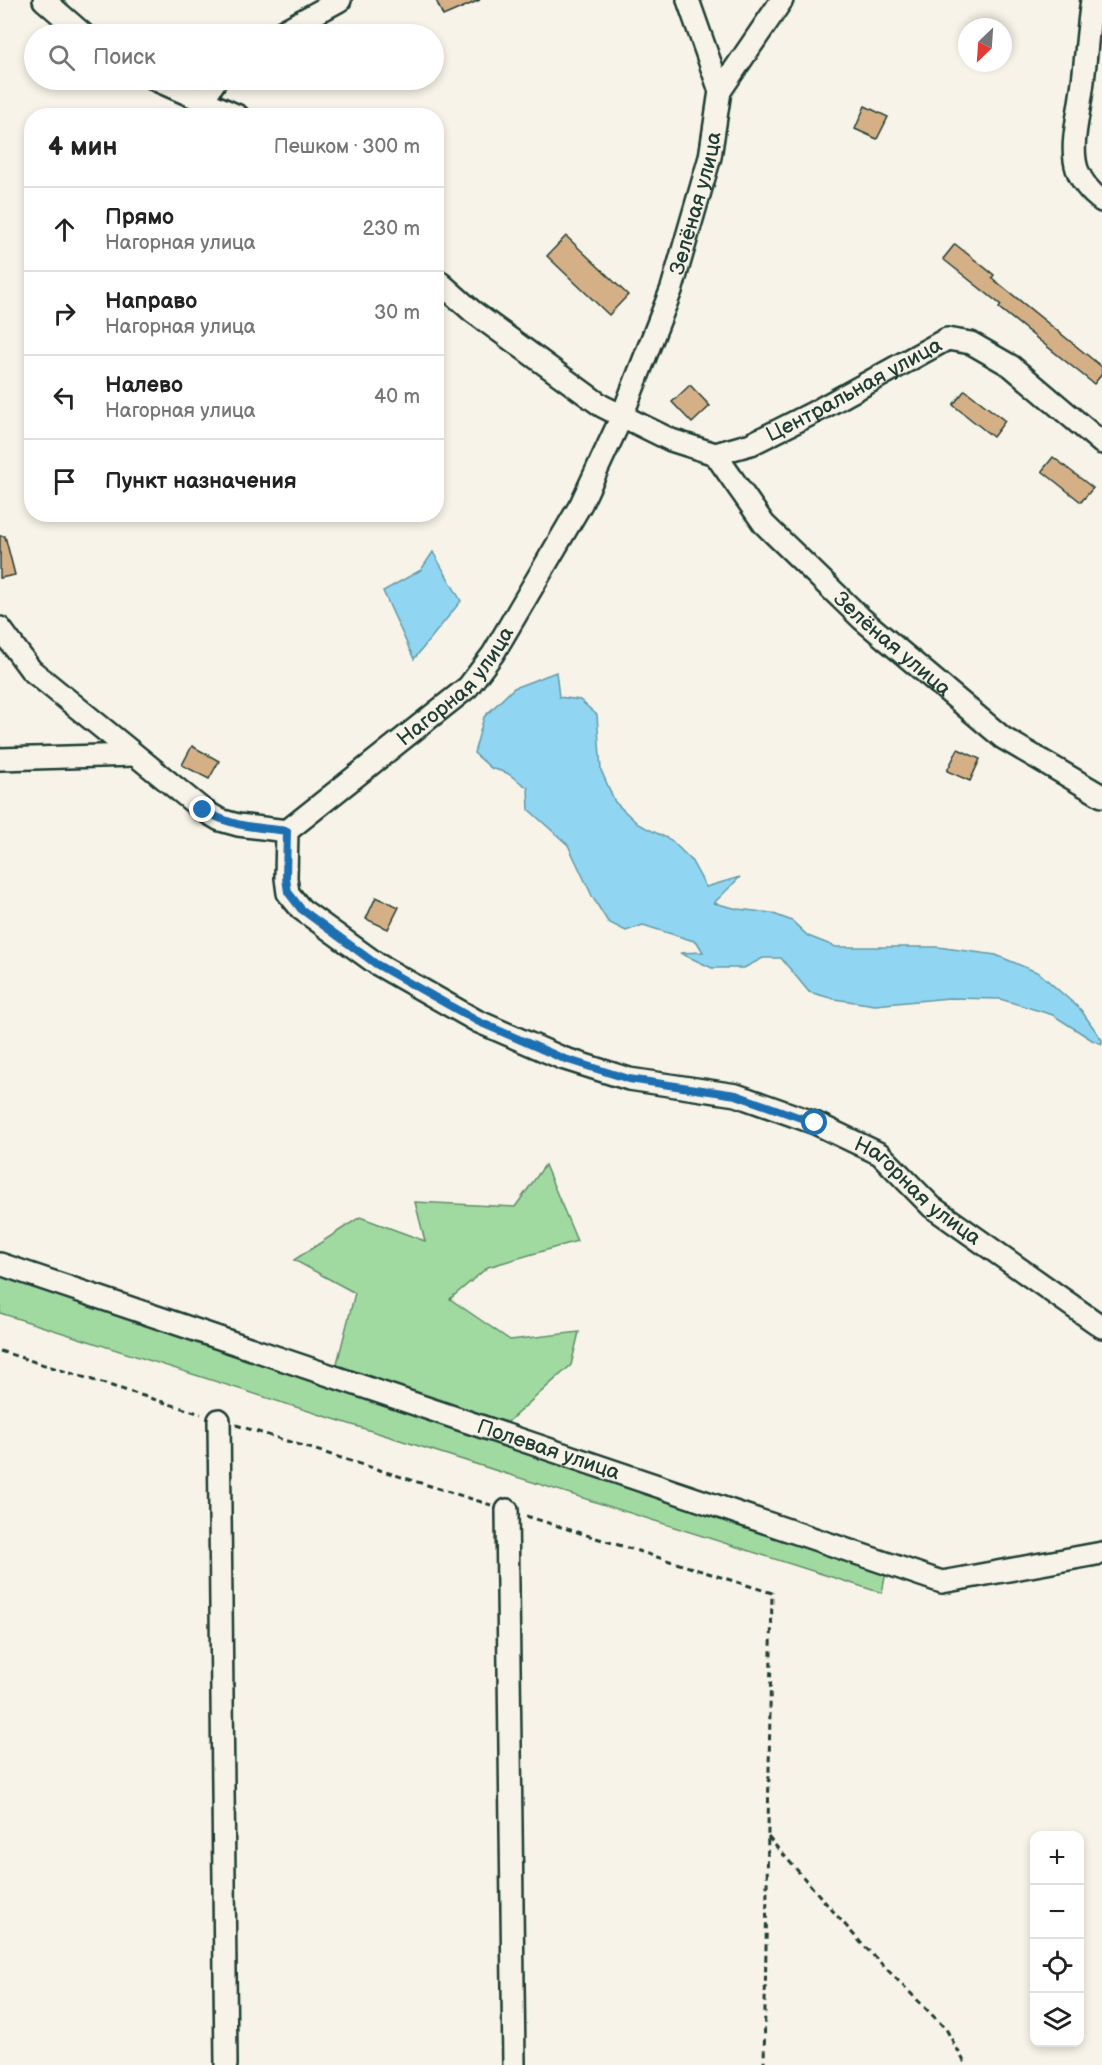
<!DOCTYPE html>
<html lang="ru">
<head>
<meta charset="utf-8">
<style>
	body { margin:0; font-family:"Balsamiq Sans",sans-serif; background:#f6f6f6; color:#222 }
	.controls { position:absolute; right:18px; bottom:18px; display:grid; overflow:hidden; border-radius:12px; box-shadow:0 3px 9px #0003 }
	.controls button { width:54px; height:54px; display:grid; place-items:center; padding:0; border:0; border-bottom:2px solid #e0e0e0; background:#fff; color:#222; font:30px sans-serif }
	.compass { position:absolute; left:958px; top:18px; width:54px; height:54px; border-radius:50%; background:#fff; box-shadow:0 3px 9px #0003; rotate:205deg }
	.stop { position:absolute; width:18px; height:18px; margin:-14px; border:4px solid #1f6fb2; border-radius:50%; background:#fff }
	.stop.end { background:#1f6fb2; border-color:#fff; box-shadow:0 2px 6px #0008 }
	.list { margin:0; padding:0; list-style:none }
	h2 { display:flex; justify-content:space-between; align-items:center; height:78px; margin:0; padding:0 24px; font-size:26px }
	h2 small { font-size:20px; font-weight:400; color:#767676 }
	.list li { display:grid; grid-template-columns:39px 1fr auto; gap:18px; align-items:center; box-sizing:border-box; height:84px; padding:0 24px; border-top:2px solid #e0e0e0 }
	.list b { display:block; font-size:22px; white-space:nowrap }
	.list p { margin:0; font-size:20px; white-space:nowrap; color:#767676 }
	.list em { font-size:20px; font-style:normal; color:#767676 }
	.icon { flex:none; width:33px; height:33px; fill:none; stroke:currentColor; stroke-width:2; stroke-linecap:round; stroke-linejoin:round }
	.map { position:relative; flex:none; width:1102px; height:2065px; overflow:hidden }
	.search { position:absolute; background:#fff; box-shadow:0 3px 9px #0003; left:24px; top:24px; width:420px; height:66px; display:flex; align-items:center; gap:15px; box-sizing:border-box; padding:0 21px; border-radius:33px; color:#767676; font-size:22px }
	.panel { position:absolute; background:#fff; box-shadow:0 3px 9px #0003; left:24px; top:108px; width:420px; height:414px; border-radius:24px }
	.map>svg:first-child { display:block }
	.green { fill:#a0daa0; stroke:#608c6a; stroke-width:1.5 }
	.water { fill:#90d6f2; stroke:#6399a6; stroke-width:1.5 }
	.building { fill:#d5b087; stroke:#1f3d34; stroke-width:1.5 }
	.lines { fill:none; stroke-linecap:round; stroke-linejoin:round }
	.minor-casing { stroke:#1f3d34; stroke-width:26 }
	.path { stroke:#1f3d34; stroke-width:3; stroke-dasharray:6 4.5; stroke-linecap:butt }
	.minor { stroke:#f7f3e8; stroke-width:21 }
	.route { stroke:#1f6fb2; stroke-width:8 }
	.labels { text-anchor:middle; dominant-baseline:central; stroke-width:4.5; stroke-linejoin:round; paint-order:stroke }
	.street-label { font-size:21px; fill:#1f3d34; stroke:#f7f3e8 }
</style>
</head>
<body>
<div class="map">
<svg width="1102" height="2065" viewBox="0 0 1102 2065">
	<rect width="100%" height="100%" fill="#f7f3e8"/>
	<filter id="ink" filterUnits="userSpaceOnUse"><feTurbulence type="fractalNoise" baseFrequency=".0167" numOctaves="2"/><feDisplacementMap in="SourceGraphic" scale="12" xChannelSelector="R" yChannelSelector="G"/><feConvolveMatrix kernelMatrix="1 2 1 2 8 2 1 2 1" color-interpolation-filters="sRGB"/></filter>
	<g filter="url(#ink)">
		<polygon class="green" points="545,1165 577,1241 488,1267 450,1299 510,1340 579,1332 571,1365 490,1438 887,1567 882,1593 0,1313 0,1273 332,1383 355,1293 294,1260 360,1217 425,1241 415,1202 515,1207"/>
		<g class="water">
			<polygon points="433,552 461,601 414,659 383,591 421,570"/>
			<polygon points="556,672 559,697 580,700 597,715 601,770 615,802 638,824 671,840 691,860 706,887 740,877 714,903 738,909 771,913 792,921 808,936 836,947 938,947 996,955 1039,973 1081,1010 1102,1040 1102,1044 1092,1040 1053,1015 1000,999 949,998 875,1005 834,999 809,992 781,958 763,958 744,968 712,968 680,953 703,952 697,942 643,925 626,931 608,922 593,898 568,845 529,810 528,788 507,773 491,768 474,753 484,717 514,688"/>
		</g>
		<g class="building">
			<polygon points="436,0 480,0 443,16"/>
			<polygon points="865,106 888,117 877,139 855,129"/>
			<polygon points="566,236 628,295 609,315 547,256"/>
			<polygon points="955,244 994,275 992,278 1102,367 1102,374 1094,384 999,308 1001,305 943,259"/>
			<polygon points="690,385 710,406 692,423 672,402"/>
			<polygon points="965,390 1005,421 993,437 953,405"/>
			<polygon points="1053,457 1093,488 1081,502 1042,471"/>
			<polygon points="0,536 5,536 15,575 0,578"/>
			<polygon points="192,746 219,761 209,779 182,765"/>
			<polygon points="958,749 980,759 970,781 947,771"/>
			<polygon points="376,897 399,907 388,929 366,919"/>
		</g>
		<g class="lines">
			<g class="minor-casing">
				<g id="minor">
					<polyline points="44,0 83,34"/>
					<polyline points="688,0 720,91"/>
					<path d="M1092,0c-5,32 -6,64 -11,96 -3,23 -11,51 -4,73 5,14 14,24 25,32"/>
					<polyline points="278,34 340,0"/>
					<polyline points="156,80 238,116"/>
					<polyline points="202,101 216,80"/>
					<path id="s1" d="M436,279l36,32 130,95 69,34 44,14 36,-10 62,-31 134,-74 24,4 40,23 91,77"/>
					<path id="s2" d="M715,454l49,70 98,95 141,119 99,58"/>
					<path id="s3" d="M0,628l31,42 172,140 17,10 18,5 49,6 181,-144 25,-33 88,-150 41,-88 50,-128 38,-131 10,-66 62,-91"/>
					<polyline points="0,759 134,755"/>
					<path id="s4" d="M287,831l-1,47 2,15 13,16 76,55 100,57 85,37 67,21 107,16 79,28 65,31 52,53 170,120"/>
					<path id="s5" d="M0,1264l942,318 160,-29"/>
					<polyline points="219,1420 226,2065"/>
					<polyline points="507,1510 514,2065"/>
				</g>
			</g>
			<g class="path">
				<polyline points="0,1351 201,1414"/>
				<polyline points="236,1425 491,1505"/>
				<polyline points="526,1516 772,1593 764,2065"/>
				<polyline points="768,1837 861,1943 946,2029 966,2065"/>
			</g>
			<use href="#minor" class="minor"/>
		</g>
	</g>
	<g class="lines" filter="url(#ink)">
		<path class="route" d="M203,810c29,17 52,17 84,21l-1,47 2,14 13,17 75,55 101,57 85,37 67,21 107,16 79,28"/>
	</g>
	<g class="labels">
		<g class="street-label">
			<text stroke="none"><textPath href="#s3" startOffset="1131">Зелёная улица</textPath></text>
			<text stroke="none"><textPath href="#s1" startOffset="486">Центральная улица</textPath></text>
			<text stroke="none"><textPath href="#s2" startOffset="261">Зелёная улица</textPath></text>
			<text stroke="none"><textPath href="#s3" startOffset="585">Нагорная улица</textPath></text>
			<text stroke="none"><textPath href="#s4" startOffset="771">Нагорная улица</textPath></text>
			<text stroke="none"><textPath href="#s5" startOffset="579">Полевая улица</textPath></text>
		</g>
	</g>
</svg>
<div class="controls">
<button>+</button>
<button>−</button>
<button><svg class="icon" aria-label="locate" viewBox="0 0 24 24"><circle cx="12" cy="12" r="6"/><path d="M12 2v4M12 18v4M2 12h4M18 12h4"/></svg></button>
<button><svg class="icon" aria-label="layers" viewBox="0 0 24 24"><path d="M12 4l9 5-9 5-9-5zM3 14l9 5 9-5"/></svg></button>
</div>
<svg class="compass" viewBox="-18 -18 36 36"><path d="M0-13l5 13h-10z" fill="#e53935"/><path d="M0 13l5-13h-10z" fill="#767676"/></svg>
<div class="stop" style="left:815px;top:1123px"></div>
<div class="stop end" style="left:203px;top:810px"></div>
<div class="search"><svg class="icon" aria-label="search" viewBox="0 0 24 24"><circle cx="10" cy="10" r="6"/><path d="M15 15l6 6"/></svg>Поиск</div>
<section class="panel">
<h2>4 мин<small>Пешком · 300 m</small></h2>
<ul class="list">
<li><svg class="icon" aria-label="ahead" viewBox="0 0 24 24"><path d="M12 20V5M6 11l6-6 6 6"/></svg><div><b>Прямо</b><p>Нагорная улица</p></div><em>230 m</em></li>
<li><svg class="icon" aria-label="right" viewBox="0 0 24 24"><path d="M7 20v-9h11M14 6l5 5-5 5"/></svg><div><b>Направо</b><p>Нагорная улица</p></div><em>30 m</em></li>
<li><svg class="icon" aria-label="left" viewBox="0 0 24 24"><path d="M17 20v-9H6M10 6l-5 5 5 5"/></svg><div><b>Налево</b><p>Нагорная улица</p></div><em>40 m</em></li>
<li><svg class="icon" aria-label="arrive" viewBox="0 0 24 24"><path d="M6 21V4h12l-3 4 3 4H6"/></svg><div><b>Пункт назначения</b></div></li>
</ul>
</section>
</div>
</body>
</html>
